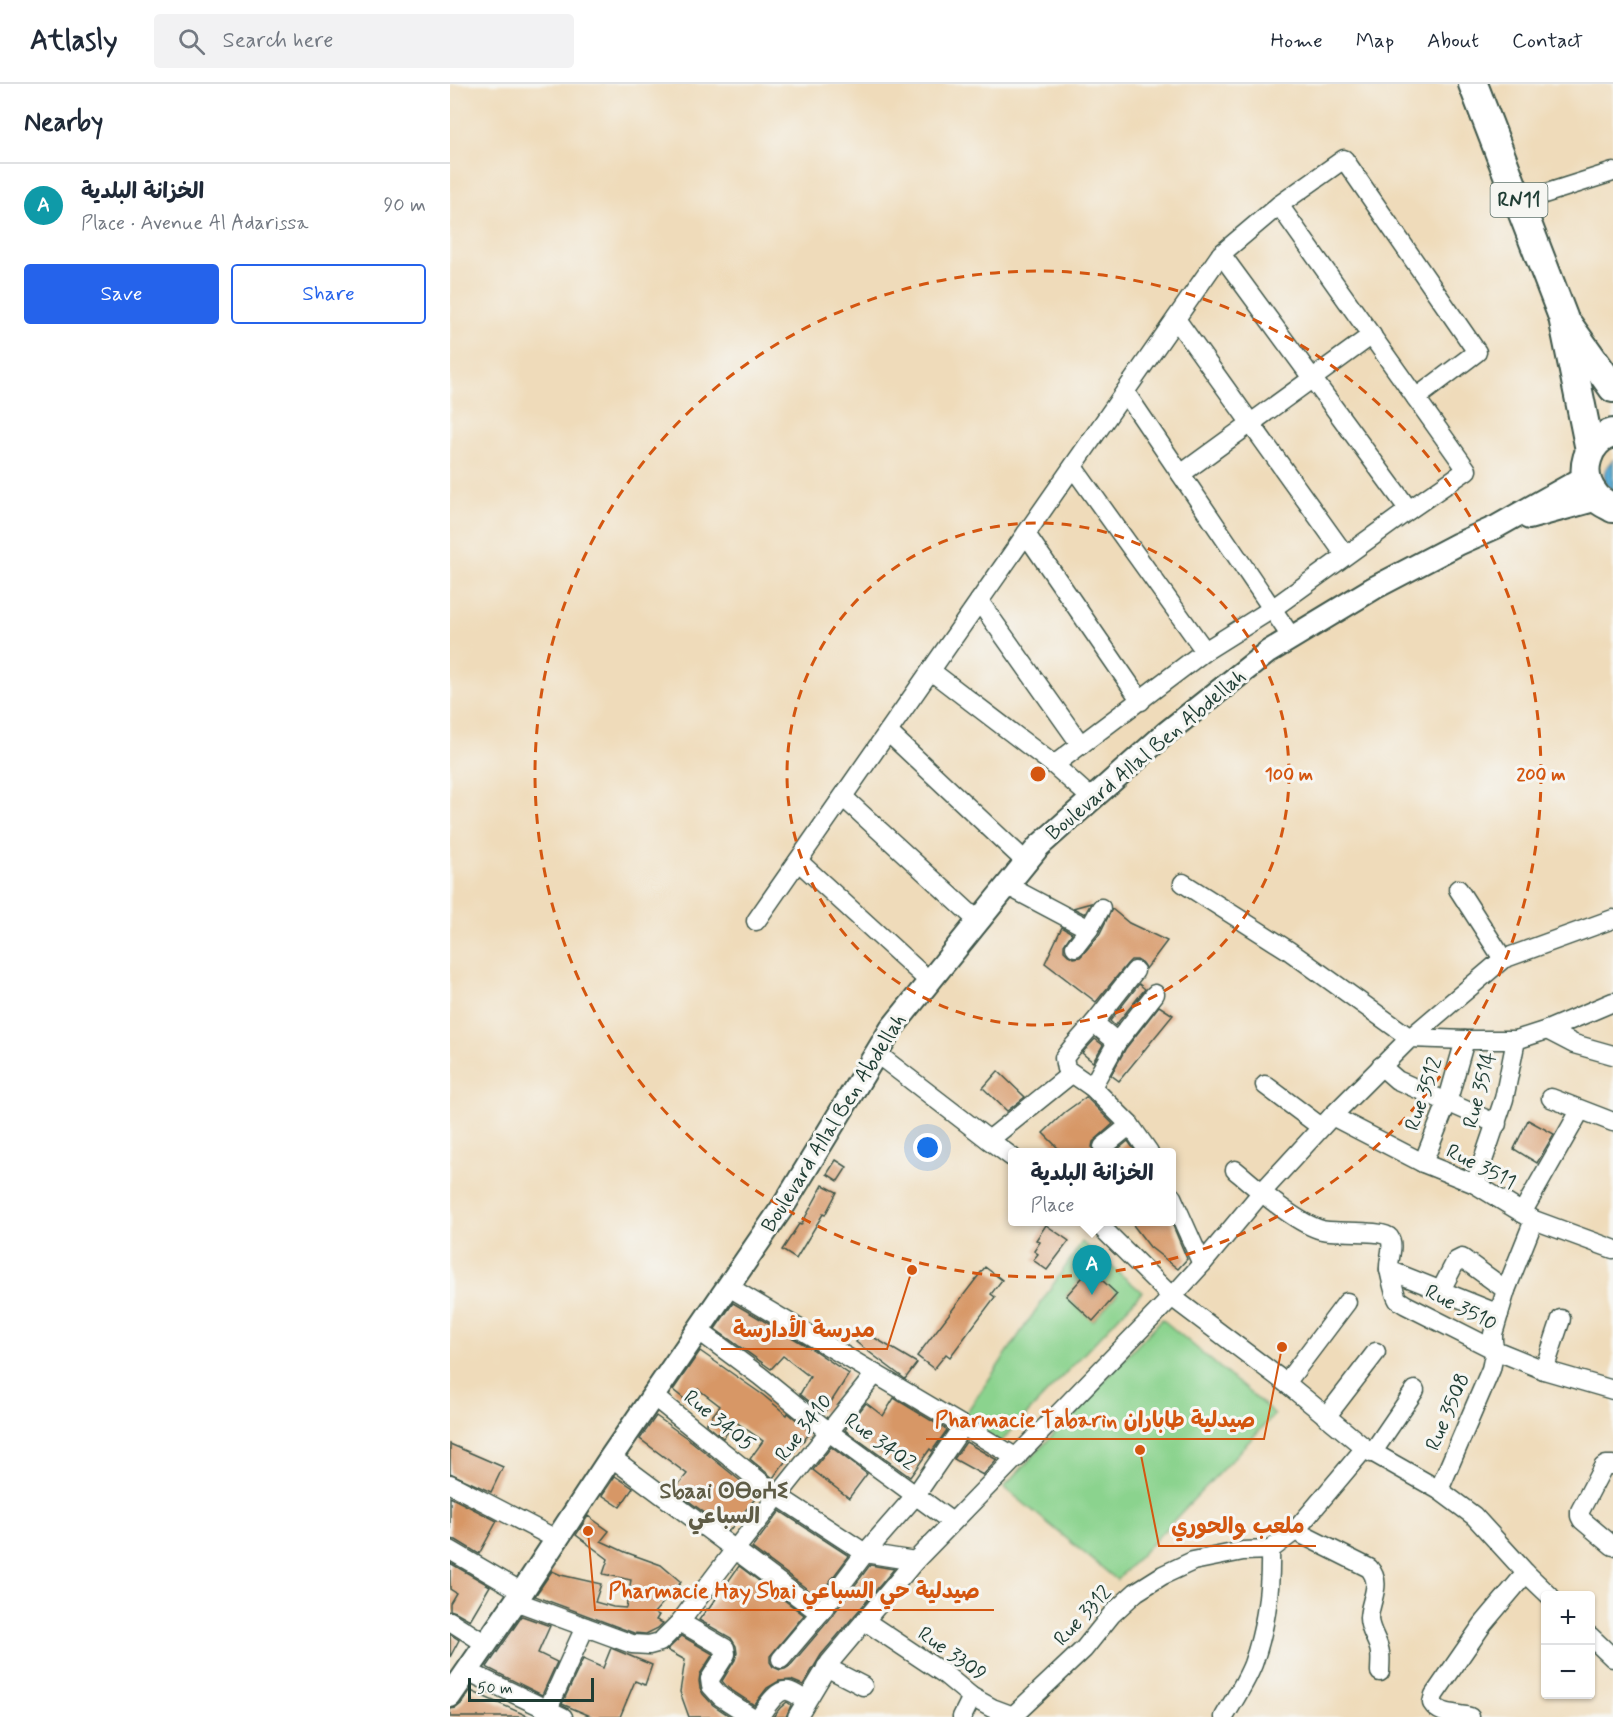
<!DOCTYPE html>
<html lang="en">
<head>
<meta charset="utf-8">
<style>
	body { margin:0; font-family:Mynerve,"Playpen Sans Arabic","Noto Sans Tifinagh",sans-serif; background:#f2f2f3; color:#1f2937 }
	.controls { position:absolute; right:18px; bottom:18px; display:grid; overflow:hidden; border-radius:6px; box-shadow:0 2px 4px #0004 }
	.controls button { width:54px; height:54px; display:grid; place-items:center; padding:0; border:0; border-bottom:2px solid #e0e1e3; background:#fff; color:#1f2937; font:30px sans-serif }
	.scale { position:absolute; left:18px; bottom:15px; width:126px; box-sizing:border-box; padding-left:6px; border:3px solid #1f3d34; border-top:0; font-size:16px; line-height:21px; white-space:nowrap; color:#1f3d34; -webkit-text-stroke:4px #f6f6f2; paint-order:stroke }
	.you { position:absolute; left:478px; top:1064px; width:21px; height:21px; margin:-15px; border:4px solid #fff; border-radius:50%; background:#1a73e8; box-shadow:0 0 0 9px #1a73e833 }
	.badge { display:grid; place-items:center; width:39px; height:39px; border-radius:50%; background:#2563eb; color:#fff; font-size:20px; font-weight:700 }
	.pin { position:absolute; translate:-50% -50px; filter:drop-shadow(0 2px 3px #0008) }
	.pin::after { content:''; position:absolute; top:32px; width:21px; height:18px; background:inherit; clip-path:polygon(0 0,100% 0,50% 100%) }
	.popup { position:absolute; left:558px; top:1064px; width:168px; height:78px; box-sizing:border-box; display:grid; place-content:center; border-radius:6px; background:#fff; filter:drop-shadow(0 2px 4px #0005); font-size:20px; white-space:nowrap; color:#747a83 }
	.popup b { font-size:22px; color:#1f2937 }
	.popup::after { content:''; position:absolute; left:50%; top:100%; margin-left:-12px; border:12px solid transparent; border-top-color:#fff }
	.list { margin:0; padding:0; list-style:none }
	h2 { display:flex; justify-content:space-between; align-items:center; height:78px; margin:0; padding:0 24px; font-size:26px }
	h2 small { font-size:20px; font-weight:400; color:#747a83 }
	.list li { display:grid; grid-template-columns:39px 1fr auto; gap:18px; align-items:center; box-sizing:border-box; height:84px; padding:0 24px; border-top:2px solid #e0e1e3 }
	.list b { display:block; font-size:22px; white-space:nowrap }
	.list p { margin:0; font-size:20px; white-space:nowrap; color:#747a83 }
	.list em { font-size:20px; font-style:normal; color:#747a83 }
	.actions { display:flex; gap:12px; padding:18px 24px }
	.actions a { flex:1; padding:14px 0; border:2px solid #2563eb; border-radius:6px; text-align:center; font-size:21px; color:#2563eb }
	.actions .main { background:#2563eb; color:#fff }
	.icon { flex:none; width:33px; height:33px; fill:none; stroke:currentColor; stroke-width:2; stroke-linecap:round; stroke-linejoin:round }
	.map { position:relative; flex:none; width:1163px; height:1633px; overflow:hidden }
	header { display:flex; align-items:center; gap:36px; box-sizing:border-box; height:84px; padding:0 30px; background:#fff; border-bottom:2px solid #e0e1e3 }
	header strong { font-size:28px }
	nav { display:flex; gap:33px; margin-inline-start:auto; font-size:21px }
	.search { width:420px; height:54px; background:#f2f2f3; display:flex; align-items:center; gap:15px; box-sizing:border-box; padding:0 21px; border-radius:6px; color:#747a83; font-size:22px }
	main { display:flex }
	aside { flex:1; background:#fff }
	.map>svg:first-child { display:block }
	.green { fill:#8bd38e; stroke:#558861; stroke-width:1.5; fill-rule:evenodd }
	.water { fill:#5dadd7; stroke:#3e7586; stroke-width:1.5 }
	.building { fill:#d79766 }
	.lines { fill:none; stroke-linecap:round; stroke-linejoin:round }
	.minor-casing { stroke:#3e5548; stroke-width:21 }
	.tertiary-casing { stroke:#3e5548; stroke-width:26 }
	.primary-casing { stroke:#3e5548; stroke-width:32 }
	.minor { stroke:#fff; stroke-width:18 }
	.tertiary { stroke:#fff; stroke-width:22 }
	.primary { stroke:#fff; stroke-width:28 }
	.ring { fill:none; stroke:#d45610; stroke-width:3; stroke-dasharray:10 8 }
	.labels { text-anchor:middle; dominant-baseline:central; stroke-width:6; stroke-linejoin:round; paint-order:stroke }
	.shield { fill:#f6f6f2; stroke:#60746d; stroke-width:1.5 }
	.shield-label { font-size:20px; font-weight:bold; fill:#1f3d34 }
	.street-label { font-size:21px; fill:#1f3d34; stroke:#f6f6f2 }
	.neighbourhood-label { font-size:22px; font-weight:bold; fill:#5f5c46; stroke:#f6f6f2 }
	.centre { fill:#d45610; stroke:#f6f6f2; stroke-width:3 }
	.ring-label { font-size:18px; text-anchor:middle; font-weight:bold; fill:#d45610; stroke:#f6f6f2; stroke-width:6; stroke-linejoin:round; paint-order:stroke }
	.leader { fill:none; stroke:#d45610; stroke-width:2 }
	.callout-dot { fill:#d45610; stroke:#f6f6f2; stroke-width:2 }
	.callout-label { font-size:22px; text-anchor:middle; font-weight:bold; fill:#d45610; stroke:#f6f6f2; stroke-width:6; stroke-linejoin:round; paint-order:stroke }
</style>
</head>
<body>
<header>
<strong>Atlasly</strong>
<div class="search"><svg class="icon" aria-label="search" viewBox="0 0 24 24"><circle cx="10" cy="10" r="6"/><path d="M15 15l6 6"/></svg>Search here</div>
<nav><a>Home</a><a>Map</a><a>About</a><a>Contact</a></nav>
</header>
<main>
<aside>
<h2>Nearby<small></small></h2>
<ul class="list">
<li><span class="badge" style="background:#0f9aa8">A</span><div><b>الخزانة البلدية</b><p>Place · Avenue Al Adarissa</p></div><em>90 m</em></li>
</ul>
<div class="actions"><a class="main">Save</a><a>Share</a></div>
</aside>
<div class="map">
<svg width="1163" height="1633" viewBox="0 0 1163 1633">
	<rect width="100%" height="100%" fill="#f6f6f2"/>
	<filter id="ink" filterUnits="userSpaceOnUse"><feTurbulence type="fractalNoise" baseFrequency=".0167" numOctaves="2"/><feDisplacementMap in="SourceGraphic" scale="12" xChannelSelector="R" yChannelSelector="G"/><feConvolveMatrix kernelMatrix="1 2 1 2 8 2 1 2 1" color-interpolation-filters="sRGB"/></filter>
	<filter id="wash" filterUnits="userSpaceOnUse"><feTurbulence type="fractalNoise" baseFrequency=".008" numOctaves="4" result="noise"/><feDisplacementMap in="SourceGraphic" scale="24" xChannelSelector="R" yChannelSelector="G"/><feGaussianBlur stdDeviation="1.35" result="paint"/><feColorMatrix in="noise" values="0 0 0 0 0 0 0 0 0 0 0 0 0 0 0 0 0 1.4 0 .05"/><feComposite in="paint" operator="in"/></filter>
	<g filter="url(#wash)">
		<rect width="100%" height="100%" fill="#efdbba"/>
		<g class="green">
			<path d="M632,1158l60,50 -146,155 -36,-25zM640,1186l27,24 -24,27 -27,-25z"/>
			<polygon points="712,1235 825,1330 667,1496 554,1403"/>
		</g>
		<path class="water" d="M1163,376v32c-11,-10 -12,-22 0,-32z"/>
		<g id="blocks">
			<g class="building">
				<polygon points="641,819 635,830 623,824"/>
				<polygon points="662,825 679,839 717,857 696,885 692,879 687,876 681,876 677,880 646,918 595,879 612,843 622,849 614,861 614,867 618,871 624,874 630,873 633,870 649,851"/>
				<polygon points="689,900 695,905 665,942 660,937"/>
				<polygon points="709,922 723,931 669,997 661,991 676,964"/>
				<polygon points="645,955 653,961 643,978 632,969"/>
				<polygon points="548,987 575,1013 557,1027 533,1004"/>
				<polygon points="636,1013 663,1040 643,1058 642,1063 643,1068 612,1068 593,1049 615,1028"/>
				<polygon points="1078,1036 1104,1050 1087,1079 1064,1065"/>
				<polygon points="678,1057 686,1068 667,1068 667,1066"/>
				<polygon points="386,1076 397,1083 388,1097 377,1090"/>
				<polygon points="373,1101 387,1108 375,1131 373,1130 346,1175 332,1166 349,1140 351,1141"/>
				<polygon points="680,1137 721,1137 737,1175 728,1185 700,1163"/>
				<polygon points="596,1141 619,1157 597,1186 583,1176 588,1170 584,1167 590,1158 586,1156"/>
				<polygon points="535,1183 552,1196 541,1210 545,1213 500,1273 496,1270 484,1285 467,1272"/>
				<polygon points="640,1185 667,1210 643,1237 616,1212"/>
				<polygon points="283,1219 362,1265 399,1290 374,1329 350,1310 360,1293 333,1272 321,1285 265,1245"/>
				<polygon points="413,1247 467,1279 455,1295 406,1258"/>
				<polygon points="250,1267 313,1311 337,1331 338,1329 361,1348 337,1375 323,1394 300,1375 313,1357 286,1338 273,1354 256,1340 270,1322 248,1305 238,1318 223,1306"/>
				<polygon points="444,1314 497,1346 482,1367 480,1365 460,1393 395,1346 416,1319 433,1332"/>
				<polygon points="206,1332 241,1357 308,1411 279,1447 224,1406 237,1390 190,1355"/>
				<polygon points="516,1358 547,1376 533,1391 504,1375"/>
				<polygon points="0,1360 53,1383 41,1408 0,1389"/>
				<polygon points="381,1363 417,1390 399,1414 363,1386"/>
				<polygon points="165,1392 183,1404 170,1423 152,1411"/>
				<polygon points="0,1413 47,1437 29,1470 6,1456 0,1455"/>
				<polygon points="330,1427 399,1472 368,1513 302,1464"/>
				<polygon points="138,1432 159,1447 151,1457 175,1468 211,1481 231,1498 204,1529 209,1531 206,1536 213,1539 208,1544 196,1550 184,1549 85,1512 102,1487 111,1491 151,1500 145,1518 163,1523 176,1524 181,1496 153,1490 158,1475 126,1451"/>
				<polygon points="0,1479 40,1502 20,1536 6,1528 0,1526 0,1519 6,1509 0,1505"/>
				<polygon points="420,1481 444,1485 371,1571 353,1601 341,1596 329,1597 317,1604 304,1621 278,1604 272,1597 285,1576 287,1569 286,1562 281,1554 249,1536 257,1525 258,1526 289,1482 354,1531 320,1572 320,1578 323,1583 330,1586 335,1585 340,1582 379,1536"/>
				<polygon points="72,1532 100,1542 88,1569 107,1578 92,1611 38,1584 37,1583"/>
				<polygon points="0,1550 9,1556 0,1573"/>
				<polygon points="232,1552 263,1570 250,1590 249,1597 250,1604 253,1610 263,1621 281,1633 239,1633 230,1608 235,1576 217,1566"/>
				<polygon points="161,1564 202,1581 195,1601 185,1597 170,1633 143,1633 112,1620 133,1575 153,1584"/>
				<polygon points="20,1607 21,1607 80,1633 0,1633 0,1625 6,1624 11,1620"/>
				<polygon points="337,1618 341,1621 336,1633 323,1633 330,1624"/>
			</g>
		</g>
	</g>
	<g filter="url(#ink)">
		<use href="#blocks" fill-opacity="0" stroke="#3e5548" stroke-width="1.5"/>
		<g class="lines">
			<g class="minor-casing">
				<g id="minor">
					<polyline points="1069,118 1163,88"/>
					<polyline points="771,170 959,426"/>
					<polyline points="726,235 895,471"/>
					<polyline points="675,308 842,554"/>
					<polyline points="623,383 755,567"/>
					<polyline points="731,390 922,251"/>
					<polyline points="576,450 691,617"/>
					<polyline points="529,517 631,661"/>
					<polyline points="481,587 604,681 641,714"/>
					<polyline points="438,648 576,778"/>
					<polyline points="604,681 755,567 822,525 959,426 1017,386 829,121"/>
					<polyline points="393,713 528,837"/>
					<polyline points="348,777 479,897"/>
					<polyline points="733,799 838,866 960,954 1015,956 1066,956 1097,946 1163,918"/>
					<polyline points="556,801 639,845"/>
					<polyline points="1008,805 1053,875"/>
					<polyline points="306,837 771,170 829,121 894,75 1027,268 966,314"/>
					<polyline points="625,863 639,845 651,824"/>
					<polyline points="644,939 621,965 614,974 616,985 642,1003 680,1041 699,1068"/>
					<polyline points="1097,946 1124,960 1163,971"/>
					<polyline points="667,958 644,939 685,887"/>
					<polyline points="426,969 539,1056 562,1073"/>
					<polyline points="931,982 947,996 1047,1040"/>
					<polyline points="815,1001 871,1043"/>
					<polyline points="642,1003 667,958 705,910"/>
					<polyline points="1101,1014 1163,1038"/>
					<polyline points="882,1032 973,1079 1025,1100 1084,1136 1163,1165"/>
					<polyline points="539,1056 621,990"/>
					<polyline points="656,1068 653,1063 680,1041"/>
					<polyline points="973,1079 997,1019 1015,956"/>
					<path d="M785,1086c22,18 60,53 87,60 13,3 62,0 67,7 6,8 -1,23 0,32 1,5 6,27 9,31 2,1 6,4 8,5l89,45 49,20 69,20"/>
					<polyline points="1025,1100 1054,1015 1066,956"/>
					<polyline points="722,1113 752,1180"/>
					<polyline points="1072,1129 1130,1027"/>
					<polyline points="646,1138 722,1213 836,1299 915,1364 989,1406 1024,1432 1076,1489 1100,1512"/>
					<polyline points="939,1186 1049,1230"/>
					<polyline points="279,1203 567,1374"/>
					<polyline points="991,1206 1006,1177 1012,1174 1056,1206"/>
					<polyline points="248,1246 310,1292 379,1348 502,1438"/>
					<polyline points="1094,1286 1111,1235"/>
					<polyline points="836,1299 897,1218"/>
					<polyline points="203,1312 328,1412 415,1469 465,1477"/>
					<polyline points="876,1333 926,1268"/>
					<polyline points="922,1369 965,1306"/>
					<polyline points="161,1373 370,1529"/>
					<polyline points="1163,1381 1156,1381 1153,1383 1130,1427 1130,1432 1132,1436 1163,1462"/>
					<polyline points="0,1400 106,1455"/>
					<polyline points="989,1406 1041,1285 1045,1266 1043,1258 1043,1250 1056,1206 1084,1136"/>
					<path d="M845,1447l74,37c14,16 1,31 0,50 0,13 10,23 11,35 1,6 0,13 0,19"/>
					<polyline points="0,1466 72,1508"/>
					<polyline points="65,1517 182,1560 199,1561 210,1558 230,1538 280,1472 425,1290"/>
					<polyline points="0,1537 36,1560"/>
					<polyline points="415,1537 493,1589 522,1613 542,1624 566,1633"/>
					<polyline points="230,1538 275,1564 276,1570 260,1595 261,1602 271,1613 302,1633"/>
					<polyline points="1140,1552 1163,1574"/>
					<polyline points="331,1575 370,1529 415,1469 465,1412 513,1342"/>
					<polyline points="376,1583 413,1602"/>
					<polyline points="17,1587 113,1633"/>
					<polyline points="98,1625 135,1543"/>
					<polyline points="564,1631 634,1565 662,1530 686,1508 713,1491 743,1477 793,1467 820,1466 845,1447 915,1364"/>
					<path d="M309,1633c6,-8 17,-28 29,-26 6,1 13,7 18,10"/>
					<polyline points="347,1633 380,1578 465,1477 722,1213 752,1180 812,1108 882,1032 960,954 1053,875 1163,835"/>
					<polyline points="512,1633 522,1613"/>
					<path d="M774,1633c10,-17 22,-35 29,-53 13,-37 18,-75 17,-114"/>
					<path d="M1020,1633c-13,-4 -30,-1 -38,-14l2,-8 49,-71 43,-51"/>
				</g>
			</g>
			<g class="tertiary-casing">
				<g id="tertiary">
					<polyline points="1079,434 1148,415"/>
					<polyline points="0,1612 72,1508 161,1373 334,1121 441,945 589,762 716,649 818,568 924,504 1008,460 1046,443 1135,393 1135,389"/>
				</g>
			</g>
			<g class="primary-casing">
				<g id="primary">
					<polyline points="1023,0 1113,233 1140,366"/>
					<polyline points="1119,242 1163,304"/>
					<path d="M1163,349c-26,7 -36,40 -19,61 4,7 12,10 19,14"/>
				</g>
			</g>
			<use href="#minor" class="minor"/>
			<use href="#tertiary" class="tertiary"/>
			<use href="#primary" class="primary"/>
		</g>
	</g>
	<g class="ring">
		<circle cx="588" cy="690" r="251"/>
		<circle cx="588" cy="690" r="503"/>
	</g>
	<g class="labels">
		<rect class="shield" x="1040.5" y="99" width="57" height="34" rx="4.5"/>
		<g class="shield-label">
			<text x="1069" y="116">RN11</text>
		</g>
		<g class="street-label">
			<text transform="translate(696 671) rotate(-40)">Boulevard Allal Ben Abdellah</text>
			<text transform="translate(1030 1006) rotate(-75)">Rue 3514</text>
			<text transform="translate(974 1010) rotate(-71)">Rue 3512</text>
			<text transform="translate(384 1039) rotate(-58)">Boulevard Allal Ben Abdellah</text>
			<text transform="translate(1031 1083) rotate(27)">Rue 3511</text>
			<text transform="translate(1011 1224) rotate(27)">Rue 3510</text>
			<text transform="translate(998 1328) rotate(-67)">Rue 3508</text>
			<text transform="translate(269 1337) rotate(39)">Rue 3405</text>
			<text transform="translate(354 1344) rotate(-52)">Rue 3410</text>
			<text transform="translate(430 1358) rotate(36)">Rue 3402</text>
			<text transform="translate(633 1532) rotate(-47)">Rue 3312</text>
			<text transform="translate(502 1570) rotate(35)">Rue 3309</text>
		</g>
		<g class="neighbourhood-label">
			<text x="274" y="1408">Sbaai ⵙⴱⴰⵄⵉ<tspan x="274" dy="25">السباعي</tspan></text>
		</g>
	</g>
	<circle cx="588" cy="690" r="9" class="centre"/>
	<g class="ring-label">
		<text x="839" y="696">100 m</text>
		<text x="1091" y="696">200 m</text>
	</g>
	<path class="leader" d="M462 1186L437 1265H271M832 1263L814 1355H476M690 1366L709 1462H866M138 1447L145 1526H544"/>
	<g class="callout-dot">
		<circle cx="462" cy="1186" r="6"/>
		<circle cx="832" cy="1263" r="6"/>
		<circle cx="690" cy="1366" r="6"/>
		<circle cx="138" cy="1447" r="6"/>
	</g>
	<g class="callout-label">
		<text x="354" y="1253">مدرسة الأدارسة</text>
		<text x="645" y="1343">Pharmacie Tabarin صيدلية طاباران</text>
		<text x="788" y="1449">ملعب والحوري</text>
		<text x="344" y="1514">Pharmacie Hay Sbai صيدلية حي السباعي</text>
	</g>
</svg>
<div class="controls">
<button>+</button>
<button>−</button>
</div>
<div class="scale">50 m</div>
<div class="you"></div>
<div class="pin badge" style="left:642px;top:1211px;background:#0f9aa8">A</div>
<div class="popup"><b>الخزانة البلدية</b>Place</div>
</div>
</main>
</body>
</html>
